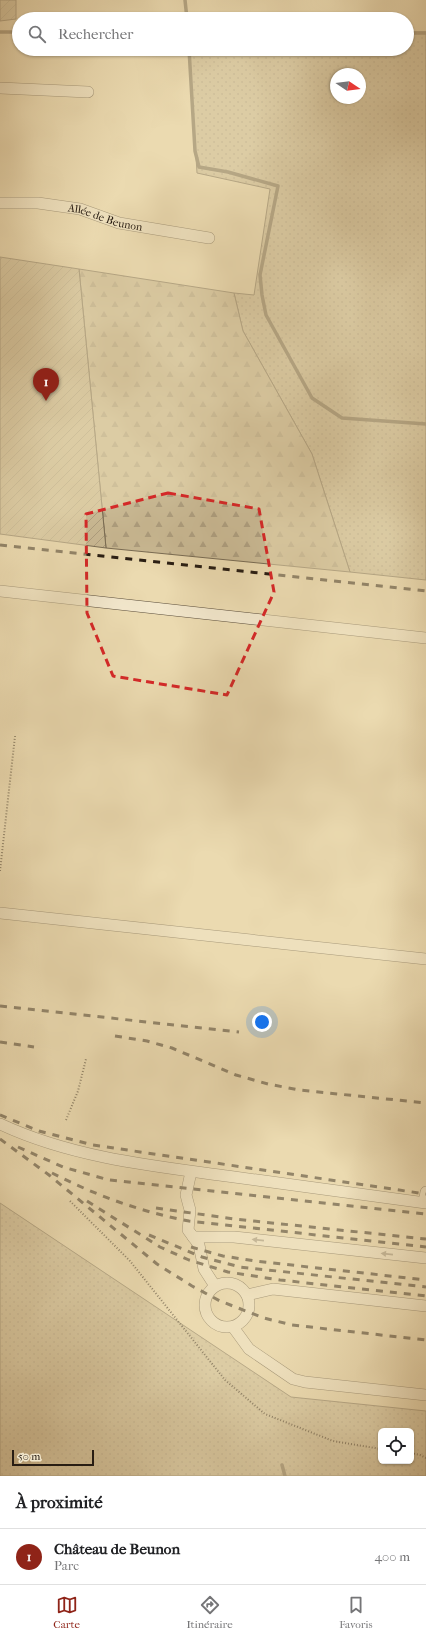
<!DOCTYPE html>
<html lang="fr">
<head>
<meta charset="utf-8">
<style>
	body { margin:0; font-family:"IM FELL French Canon",serif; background:#f2f2f2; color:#202124 }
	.controls { position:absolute; right:12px; bottom:12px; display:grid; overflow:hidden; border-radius:6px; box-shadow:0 1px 3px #0004 }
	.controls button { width:36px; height:36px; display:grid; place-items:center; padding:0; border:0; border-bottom:1px solid #e0e0e0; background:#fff; color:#202124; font:20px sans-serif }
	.compass { position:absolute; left:330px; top:68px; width:36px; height:36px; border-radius:50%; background:#fff; box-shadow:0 1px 3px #0004; rotate:103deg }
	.scale { position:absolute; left:12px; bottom:10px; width:82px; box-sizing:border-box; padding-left:4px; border:2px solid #281d13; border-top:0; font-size:11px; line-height:14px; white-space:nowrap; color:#281d13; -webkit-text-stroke:3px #f2e7cc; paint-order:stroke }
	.you { position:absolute; left:262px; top:1022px; width:14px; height:14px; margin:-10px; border:3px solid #fff; border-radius:50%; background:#1a73e8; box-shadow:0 0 0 6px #1a73e833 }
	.badge { display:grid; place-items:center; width:26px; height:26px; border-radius:50%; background:#8f2418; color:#fff; font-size:13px; font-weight:700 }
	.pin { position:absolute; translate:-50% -33px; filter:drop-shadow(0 1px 2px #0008) }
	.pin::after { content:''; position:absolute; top:21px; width:14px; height:12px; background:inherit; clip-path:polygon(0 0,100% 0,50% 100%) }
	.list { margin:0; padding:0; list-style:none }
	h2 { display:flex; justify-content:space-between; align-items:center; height:52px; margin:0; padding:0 16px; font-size:17px }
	h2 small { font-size:13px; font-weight:400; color:#757577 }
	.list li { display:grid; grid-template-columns:26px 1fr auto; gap:12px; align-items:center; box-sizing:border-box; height:56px; padding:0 16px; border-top:1px solid #e0e0e0 }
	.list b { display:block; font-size:15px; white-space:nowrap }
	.list p { margin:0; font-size:13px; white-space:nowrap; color:#757577 }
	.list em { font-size:13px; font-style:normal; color:#757577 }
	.icon { flex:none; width:22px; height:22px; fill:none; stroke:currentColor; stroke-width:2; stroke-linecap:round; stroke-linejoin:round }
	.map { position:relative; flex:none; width:426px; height:1476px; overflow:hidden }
	.search { position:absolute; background:#fff; box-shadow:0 1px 3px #0004; left:12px; right:12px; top:12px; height:44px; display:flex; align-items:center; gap:10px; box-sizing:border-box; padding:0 14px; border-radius:22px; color:#757577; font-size:15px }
	.sheet { height:108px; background:#fff }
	nav { display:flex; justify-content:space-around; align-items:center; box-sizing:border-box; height:56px; border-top:1px solid #e0e0e0; background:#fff; font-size:11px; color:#757577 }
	nav a { display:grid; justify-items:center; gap:2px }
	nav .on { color:#8f2418 }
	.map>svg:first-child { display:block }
	.grass { fill:url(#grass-dots); stroke:#796c54; fill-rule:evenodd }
	.forest { fill:url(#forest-firs); stroke:#796c54 }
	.garden { fill:url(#garden-furrows); stroke:#796c54 }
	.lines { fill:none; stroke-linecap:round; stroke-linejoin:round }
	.stream { stroke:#756851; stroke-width:3.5 }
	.minor-casing { stroke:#594c3a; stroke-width:12 }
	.path { stroke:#281d13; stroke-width:2; stroke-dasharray:1 2; stroke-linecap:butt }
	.minor { stroke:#f2e7cc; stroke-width:11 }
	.rail { stroke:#281d13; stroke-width:3; stroke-dasharray:7 7; stroke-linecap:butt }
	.oneway { fill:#978c79 }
	.marked { fill:none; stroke:#d62828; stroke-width:3; stroke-dasharray:8 5; stroke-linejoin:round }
	.labels { text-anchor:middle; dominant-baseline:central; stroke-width:4; stroke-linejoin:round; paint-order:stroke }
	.street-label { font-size:11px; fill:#281d13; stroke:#f2e7cc }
</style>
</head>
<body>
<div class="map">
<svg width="426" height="1476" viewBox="0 0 426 1476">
	<defs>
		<pattern id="grass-dots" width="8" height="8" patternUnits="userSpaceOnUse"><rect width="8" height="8" fill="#caba95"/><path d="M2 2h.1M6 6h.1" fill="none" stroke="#ae9f80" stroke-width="1.8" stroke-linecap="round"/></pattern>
		<pattern id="forest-firs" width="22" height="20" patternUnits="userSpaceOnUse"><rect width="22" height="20" fill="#caba95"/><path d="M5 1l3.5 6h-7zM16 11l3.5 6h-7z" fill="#ae9f80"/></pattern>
		<pattern id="garden-furrows" width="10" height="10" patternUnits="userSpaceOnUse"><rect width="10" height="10" fill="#caba95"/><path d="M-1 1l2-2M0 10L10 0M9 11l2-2" fill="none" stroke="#ae9f80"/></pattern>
	</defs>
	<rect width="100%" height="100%" fill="#ebdab0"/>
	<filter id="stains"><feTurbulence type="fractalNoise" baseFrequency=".005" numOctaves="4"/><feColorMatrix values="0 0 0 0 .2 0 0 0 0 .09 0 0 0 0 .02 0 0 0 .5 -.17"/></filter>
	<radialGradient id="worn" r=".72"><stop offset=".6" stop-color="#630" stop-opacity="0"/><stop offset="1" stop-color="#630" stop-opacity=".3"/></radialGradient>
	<g class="grass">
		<path d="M407,32h19v548l-76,-8 -38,-118 -69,-123 -9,-38 20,2 16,-106 -73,-16 -8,-124h218zM336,74h24v24h-24z"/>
		<path d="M0,1203l291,194 135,14v65h-426zM381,1431h30v30h-30z"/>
	</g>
	<polygon class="forest" points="79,269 234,293 243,331 312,454 350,572 106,548"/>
	<g class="garden">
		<polygon points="0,0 16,0 16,19 0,21"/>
		<polygon points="0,257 79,269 106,548 0,534"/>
	</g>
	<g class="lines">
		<g class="stream">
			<polyline points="185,0 187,19"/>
			<polyline points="0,32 19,32"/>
			<polyline points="407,33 426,33"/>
			<polyline points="189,49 195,151 199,167 228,172 278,186 260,275 262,295 266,315 312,398 342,418 426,424"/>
			<polyline points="282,1465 285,1476"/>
		</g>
		<g class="minor-casing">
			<g id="minor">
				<polyline points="0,88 88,92"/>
				<path id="s1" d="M0,203h38l42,6 39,14 90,15"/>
				<polyline points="0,591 426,638"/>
				<polyline points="0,913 426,959"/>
				<path d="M0,1124c70,33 151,42 227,52 66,9 133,18 199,27"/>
				<polyline points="191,1172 186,1195 190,1210 188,1230 199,1245 204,1269 215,1286"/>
				<polyline points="424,1202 426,1192"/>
				<polyline points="193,1237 234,1237 426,1258"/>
				<circle cx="227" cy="1305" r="22"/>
				<polyline points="247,1295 273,1289 426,1306"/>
				<polyline points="233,1327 249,1349 293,1379 305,1382 426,1395"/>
			</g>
		</g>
		<g class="path">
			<polyline points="0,871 15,736"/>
			<polyline points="66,1120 78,1091 86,1059"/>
			<polyline points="70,1201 130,1261 225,1380 265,1414 333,1441 381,1449"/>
			<polyline points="411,1453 420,1455 426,1458"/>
		</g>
		<use href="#minor" class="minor"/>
		<g class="rail">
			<polyline points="0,545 426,591"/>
			<polyline points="0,1006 239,1032"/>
			<polyline points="115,1036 147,1041 172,1048 236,1075 268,1084 299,1090 426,1103"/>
			<polyline points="0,1042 34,1047"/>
			<polyline points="0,1115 39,1131 93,1145 426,1194"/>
			<polyline points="0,1139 49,1175 157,1264 192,1286 220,1301 264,1318 292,1325 426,1340"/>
			<polyline points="18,1147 63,1167 109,1180 426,1214"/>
			<path d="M52,1173c43,22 89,39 137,48l237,26"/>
			<polyline points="87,1201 160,1247 189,1260 228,1272 280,1280 426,1296"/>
			<polyline points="156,1208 234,1219 426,1239"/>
			<polyline points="149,1235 202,1257 240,1267 426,1287"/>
			<polyline points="191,1247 223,1256 255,1261 426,1280"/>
		</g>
	</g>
	<defs><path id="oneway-solid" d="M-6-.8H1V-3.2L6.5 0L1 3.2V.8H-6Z"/></defs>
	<g class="oneway">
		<use href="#oneway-solid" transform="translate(258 1240) rotate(-174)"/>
		<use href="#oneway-solid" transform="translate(387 1254) rotate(-174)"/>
	</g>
	<path d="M0 0H426V1476H0ZM168,493l91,16 15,83 -47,103 -114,-19 -26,-63 -1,-99z" fill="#ebdab0" fill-opacity=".55" fill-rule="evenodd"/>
	<path class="marked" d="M168,493l91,16 15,83 -47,103 -114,-19 -26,-63 -1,-99z"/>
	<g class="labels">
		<g class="street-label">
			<text stroke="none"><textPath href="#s1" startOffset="107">Allée de Beunon</textPath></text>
		</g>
	</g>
	<rect width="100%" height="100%" filter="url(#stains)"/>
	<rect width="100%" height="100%" fill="url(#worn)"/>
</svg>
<div class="controls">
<button><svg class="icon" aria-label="locate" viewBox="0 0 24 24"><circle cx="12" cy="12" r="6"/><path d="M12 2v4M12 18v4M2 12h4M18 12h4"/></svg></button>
</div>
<svg class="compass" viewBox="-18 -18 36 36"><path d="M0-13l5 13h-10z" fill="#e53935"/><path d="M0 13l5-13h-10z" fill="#757577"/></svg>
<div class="scale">50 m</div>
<div class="you"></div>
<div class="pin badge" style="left:46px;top:401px">1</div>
<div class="search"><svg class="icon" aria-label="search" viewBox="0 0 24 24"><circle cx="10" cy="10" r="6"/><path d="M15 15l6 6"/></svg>Rechercher</div>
</div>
<section class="sheet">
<h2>À proximité<small></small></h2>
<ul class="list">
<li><span class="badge">1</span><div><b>Château de Beunon</b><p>Parc</p></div><em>400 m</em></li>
</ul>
</section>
<nav>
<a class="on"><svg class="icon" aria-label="map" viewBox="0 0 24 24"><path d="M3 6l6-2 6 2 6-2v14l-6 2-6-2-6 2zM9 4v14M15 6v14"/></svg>Carte</a>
<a><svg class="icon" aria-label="directions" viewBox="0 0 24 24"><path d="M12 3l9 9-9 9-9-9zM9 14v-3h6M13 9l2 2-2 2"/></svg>Itinéraire</a>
<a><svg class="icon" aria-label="saved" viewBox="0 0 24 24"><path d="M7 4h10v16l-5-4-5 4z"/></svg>Favoris</a>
</nav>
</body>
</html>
